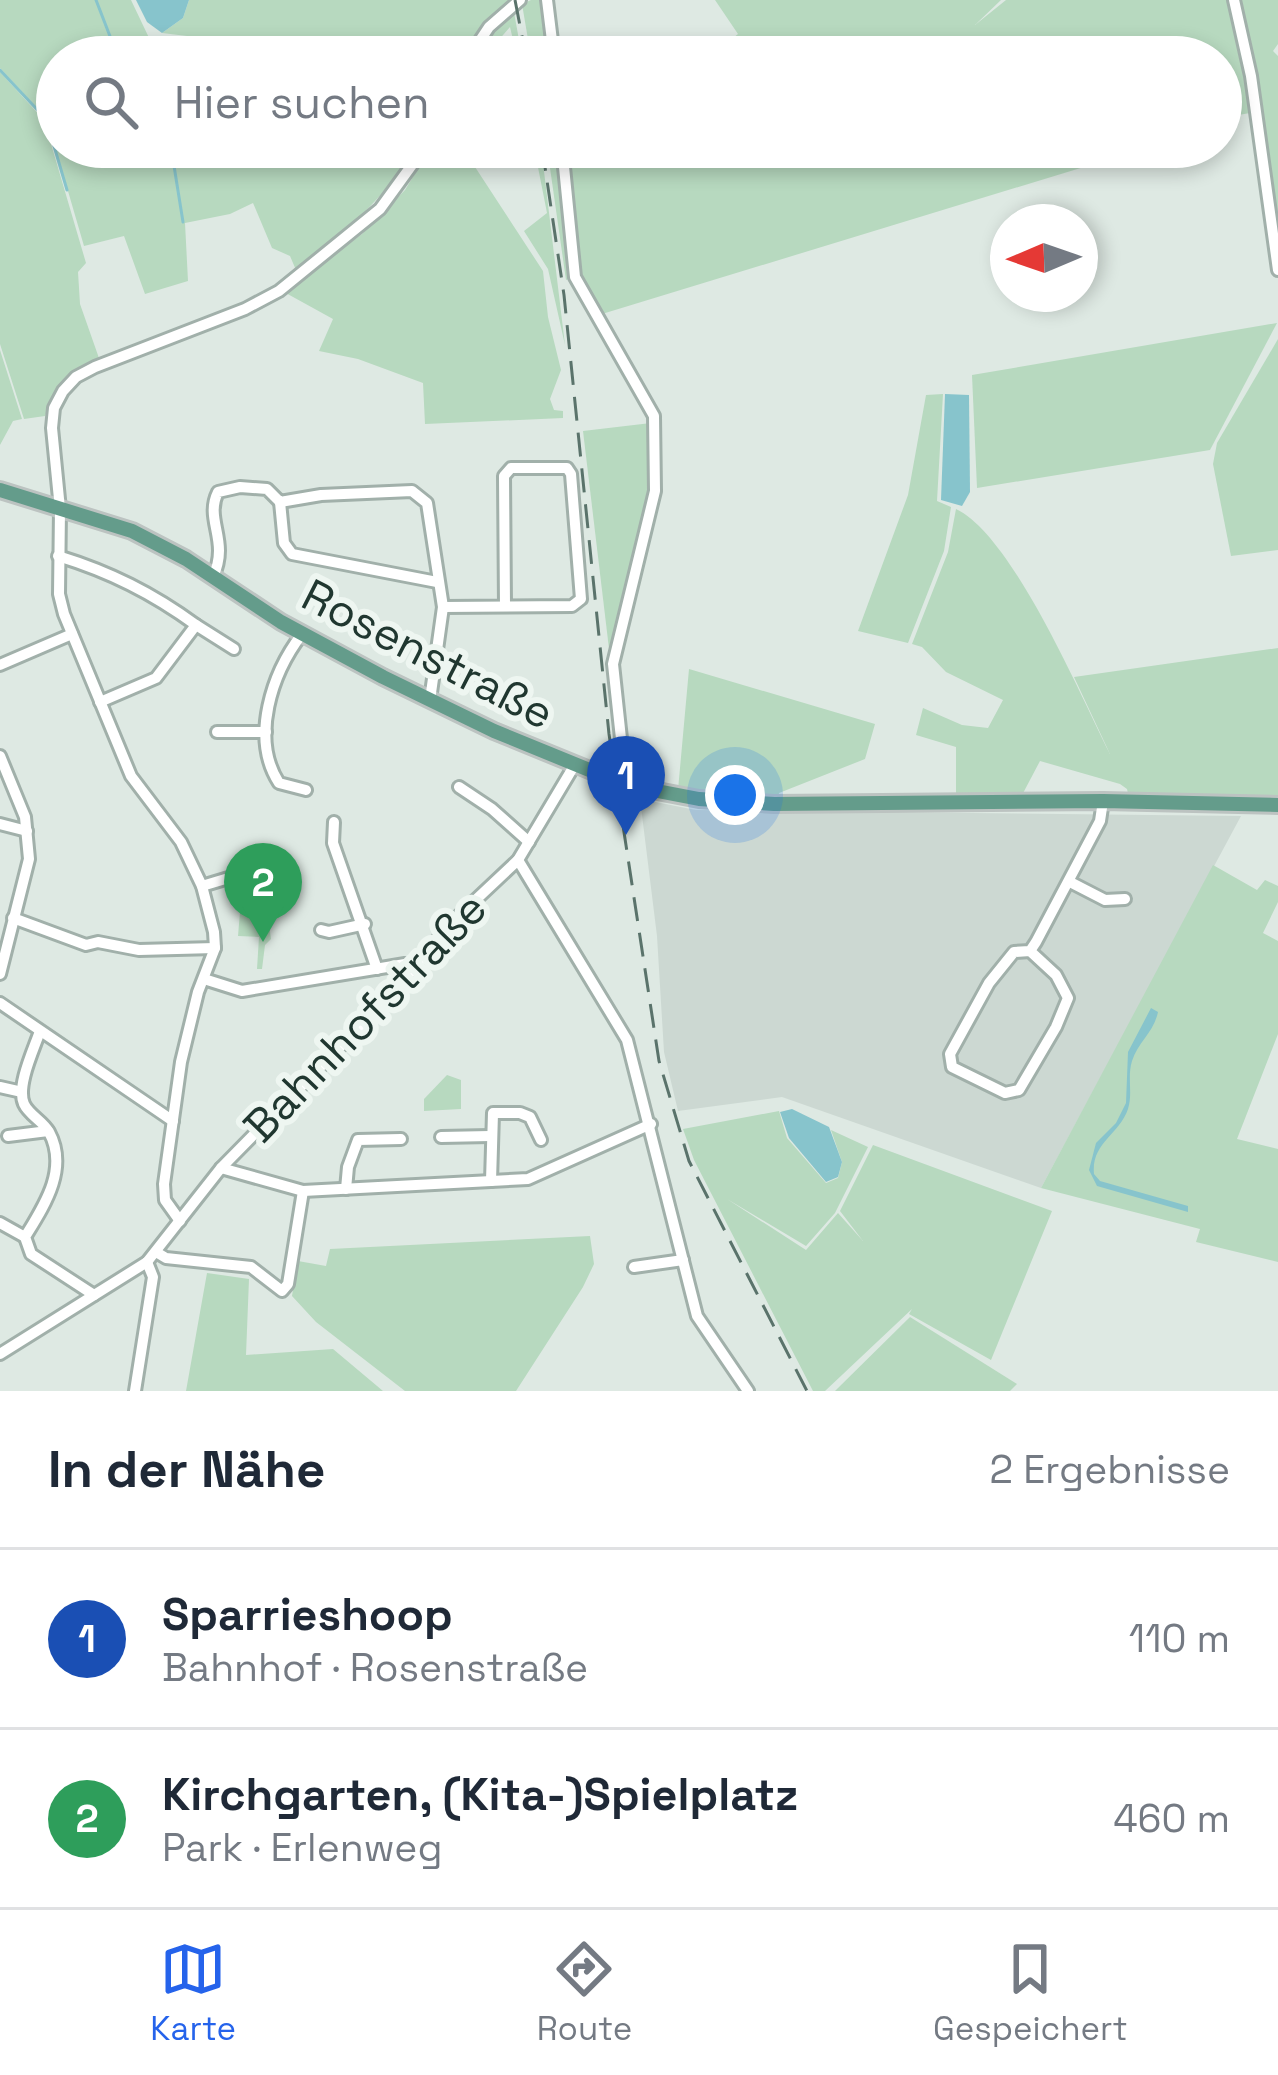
<!DOCTYPE html>
<html lang="de">
<head>
<meta charset="utf-8">
<style>
	body { margin:0; font-family:"Space Grotesk",sans-serif; background:#f6f6f7; color:#1f2937 }
	.compass { position:absolute; left:990px; top:204px; width:108px; height:108px; border-radius:50%; background:#fff; box-shadow:0 6px 18px #0003; rotate:268deg }
	.you { position:absolute; left:735px; top:795px; width:42px; height:42px; margin:-30px; border:9px solid #fff; border-radius:50%; background:#1a73e8; box-shadow:0 0 0 18px #1a73e833 }
	.badge { display:grid; place-items:center; width:78px; height:78px; border-radius:50%; background:#2563eb; color:#fff; font-size:39px; font-weight:700 }
	.pin { position:absolute; translate:-50% -99px; filter:drop-shadow(0 3px 6px #0008) }
	.pin::after { content:''; position:absolute; top:63px; width:42px; height:36px; background:inherit; clip-path:polygon(0 0,100% 0,50% 100%) }
	.list { margin:0; padding:0; list-style:none }
	h2 { display:flex; justify-content:space-between; align-items:center; height:156px; margin:0; padding:0 48px; font-size:51px }
	h2 small { font-size:39px; font-weight:400; color:#747a83 }
	.list li { display:grid; grid-template-columns:78px 1fr auto; gap:36px; align-items:center; box-sizing:border-box; height:180px; padding:0 48px; border-top:3px solid #e0e1e3 }
	.list b { display:block; font-size:45px; white-space:nowrap }
	.list p { margin:0; font-size:39px; white-space:nowrap; color:#747a83 }
	.list em { font-size:39px; font-style:normal; color:#747a83 }
	.icon { flex:none; width:66px; height:66px; fill:none; stroke:currentColor; stroke-width:2; stroke-linecap:round; stroke-linejoin:round }
	.map { position:relative; flex:none; width:1278px; height:1391px; overflow:hidden }
	.search { position:absolute; background:#fff; box-shadow:0 6px 18px #0003; left:36px; right:36px; top:36px; height:132px; display:flex; align-items:center; gap:30px; box-sizing:border-box; padding:0 42px; border-radius:66px; color:#747a83; font-size:45px }
	.sheet { height:516px; background:#fff }
	nav { display:flex; justify-content:space-around; align-items:center; box-sizing:border-box; height:168px; border-top:3px solid #e0e1e3; background:#fff; font-size:33px; color:#747a83 }
	nav a { display:grid; justify-items:center; gap:6px }
	nav .on { color:#2563eb }
	.map>svg:first-child { display:block }
	.built { fill:#ccd8d2 }
	.green { fill:#b7d9bf }
	.water { fill:#87c4cc }
	.lines { fill:none; stroke-linecap:round; stroke-linejoin:round }
	.stream { stroke:#87c4cc; stroke-width:3 }
	.minor-casing { stroke:#a1b0aa; stroke-width:16 }
	.major-casing { stroke:#bcc3c1; stroke-width:20 }
	.minor { stroke:#fff; stroke-width:10 }
	.major { stroke:#649c8b; stroke-width:14 }
	.rail { stroke:#5a736b; stroke-width:3; stroke-dasharray:24 12; stroke-linecap:butt }
	.labels { text-anchor:middle; dominant-baseline:central; stroke-width:12; stroke-linejoin:round; paint-order:stroke }
	.street-label { font-size:45px; fill:#203730; stroke:#eef6f1 }
</style>
</head>
<body>
<div class="map">
<svg width="1278" height="1391" viewBox="0 0 1278 1391">
	<rect width="100%" height="100%" fill="#dee9e3"/>
	<polygon class="built" points="640,799 696,810 1241,816 1041,1188 782,1097 678,1111 664,1052 657,936"/>
	<g class="green">
		<path d="M0,0h131l20,42 20,5 16,-11 -25,-3 21,-15 6,-18h325l-29,28 -20,29h-408v90h359c-31,52 -72,86 -120,123l-6,-14 -18,-8 -19,-45 -23,11 -45,9 3,58 -43,13 -21,-58 -40,10 -37,-127 -47,-51z"/>
		<polygon points="531,0 542,0 551,57 531,57 522,4"/>
		<polygon points="715,0 1001,0 975,25 1006,0 1231,0 1250,113 1221,118 1221,57 709,57 738,34"/>
		<polygon points="1239,0 1278,0 1278,44 1273,51 1278,56 1278,238"/>
		<polygon points="514,12 522,57 517,57 510,27 484,57 476,57 492,31"/>
		<path d="M0,72l44,48 42,143 -8,9 2,32 20,57c-27,14 -44,26 -55,55l-21,3 -24,-75z"/>
		<polygon points="431,147 462,147 543,271 548,317 561,370 550,399 554,410 563,411 563,418 425,424 423,383 358,359 319,351 333,319 284,292 362,234 405,190"/>
		<polygon points="534,147 540,147 543,163 565,345 548,269 524,231 547,213"/>
		<polygon points="547,147 560,147 573,277 566,280"/>
		<polygon points="589,147 1133,147 1133,152 602,314 579,277 565,158 575,158"/>
		<polygon points="1277,323 1210,450 977,488 972,375"/>
		<polygon points="1278,339 1278,550 1231,556 1213,464 1217,443"/>
		<polygon points="0,350 22,419 13,421 0,445"/>
		<polygon points="943,394 937,501 951,507 944,551 908,643 858,631 908,495 926,395"/>
		<polygon points="651,423 650,488 610,657 583,431"/>
		<path d="M956,509c57,27 124,186 154,245l-36,-77 204,-29v153l-149,-3 -2,-9 -7,-5 -80,-23 -19,36h-65v-50l-40,-12 7,-27 39,17 26,3 15,-28 -57,-28 -24,-25 -10,-3 36,-92z"/>
		<polygon points="689,669 875,724 865,759 779,793 778,798 678,790"/>
		<polygon points="1213,865 1257,890 1265,880 1278,886 1278,902 1263,933 1278,941 1278,1034 1237,1139 1278,1149 1278,1262 1196,1242 1200,1229 1041,1188"/>
		<polygon points="267,910 271,939 265,945 262,969 257,969 259,937 238,936 240,912"/>
		<polygon points="447,1075 461,1080 461,1109 424,1111 424,1099"/>
		<polygon points="779,1111 787,1138 826,1183 838,1178 842,1162 831,1130 868,1147 835,1213 806,1246 727,1199 806,1250 838,1213 863,1241 840,1211 873,1145 1052,1211 991,1360 909,1314 912,1309 825,1391 813,1391 694,1160 683,1129"/>
		<polygon points="590,1236 594,1264 583,1287 516,1391 405,1391 316,1322 292,1296 298,1261 326,1266 330,1249"/>
		<polygon points="207,1273 249,1279 246,1355 333,1349 383,1391 186,1391"/>
		<polygon points="910,1317 1017,1384 1010,1391 835,1391"/>
	</g>
	<g class="water">
		<polygon points="136,0 189,0 183,18 162,33 147,22"/>
		<polygon points="945,394 969,395 970,492 962,506 941,500"/>
		<path d="M1151,1008l7,4c-4,20 -20,30 -26,49 -5,16 1,32 -4,48 -9,26 -37,34 -34,65l6,7 88,25v6l-91,-26 -8,-16 7,-27 20,-20 10,-20 2,-51z"/>
		<polygon points="792,1109 829,1127 842,1162 838,1177 826,1182 789,1138 780,1112"/>
	</g>
	<g class="lines">
		<g class="stream">
			<polyline points="96,0 118,57"/>
			<polyline points="0,70 46,119 67,190"/>
			<polyline points="171,147 183,222"/>
		</g>
		<g class="minor-casing">
			<g id="minor">
				<polyline points="547,0 554,57"/>
				<polyline points="1234,0 1251,76 1278,270"/>
				<polyline points="469,57 489,27 520,0"/>
				<polyline points="562,147 575,277 654,416 655,491 613,664 626,785"/>
				<polyline points="280,502 284,543 292,554 437,582"/>
				<path d="M58,556c52,16 94,37 138,69l-40,53 -56,24"/>
				<path d="M213,577c17,-37 -9,-57 5,-85l22,-5 27,2 13,13 41,-7 91,-4 15,12 16,104 -13,93"/>
				<polyline points="443,607 572,606 581,599 571,474 567,468 511,468 504,476 505,606"/>
				<polyline points="196,625 234,649"/>
				<path d="M302,634c-30,39 -52,104 -23,149l27,7"/>
				<polyline points="0,665 72,634"/>
				<polyline points="217,732 266,732"/>
				<polyline points="0,756 25,817 29,859 0,974"/>
				<polyline points="459,787 492,809 529,842"/>
				<polyline points="334,822 333,843 377,969"/>
				<polyline points="0,824 27,831"/>
				<polyline points="518,860 627,1040 697,1316 748,1391"/>
				<polyline points="1070,882 1105,900 1125,899"/>
				<polyline points="202,886 275,864"/>
				<polyline points="13,918 86,945 98,942 139,950 215,948"/>
				<polyline points="321,930 329,932 365,924"/>
				<polyline points="1030,951 1056,975 1068,998 1056,1027 1019,1090 1005,1093 952,1067 950,1054 989,983 1014,952 1030,951 1036,942 1100,821 1103,801"/>
				<polyline points="204,979 242,991 405,964 415,966"/>
				<polyline points="0,1003 173,1121"/>
				<path d="M40,1031c-6,18 -24,55 -16,73 5,11 19,17 25,28 20,37 -5,74 -24,105l6,17 63,41"/>
				<polyline points="0,1087 22,1092"/>
				<polyline points="8,1136 48,1131"/>
				<polyline points="441,1137 490,1136"/>
				<polyline points="221,1168 303,1191 528,1179 651,1124"/>
				<polyline points="491,1181 493,1113 520,1113 530,1117 541,1140"/>
				<polyline points="346,1189 348,1167 358,1140 401,1139"/>
				<polyline points="180,1221 165,1200 164,1184 181,1062 198,992 215,948 214,932 202,886 181,842 131,776 64,614 59,594 60,509 52,428 54,408 63,391 76,377 95,367 245,309 279,291 380,209 425,147"/>
				<polyline points="0,1223 25,1237"/>
				<polyline points="156,1252 166,1258 251,1267 282,1291 288,1284 303,1191"/>
				<polyline points="634,1267 683,1260"/>
				<polyline points="0,1354 147,1262 221,1168 394,992 450,924 518,860 574,766"/>
				<polyline points="135,1391 153,1277 147,1262"/>
			</g>
		</g>
		<g class="major-casing">
			<polyline id="major" points="0,490 132,531 186,559 281,622 383,677 494,731 626,785 699,799 774,804 1103,801 1278,805"/>
		</g>
		<use href="#minor" class="minor"/>
		<use href="#major" class="major"/>
		<g class="rail">
			<polyline points="515,0 526,57"/>
			<polyline points="542,147 564,295 609,734 659,1061 689,1161 807,1391"/>
		</g>
	</g>
	<g class="labels">
		<g class="street-label">
			<text transform="translate(428 654) rotate(27)">Rosenstraße</text>
			<text transform="translate(365 1017) rotate(-46)">Bahnhofstraße</text>
		</g>
	</g>
</svg>
<svg class="compass" viewBox="-18 -18 36 36"><path d="M0-13l5 13h-10z" fill="#e53935"/><path d="M0 13l5-13h-10z" fill="#747a83"/></svg>
<div class="you"></div>
<div class="pin badge" style="left:626px;top:835px;background:#1a4fb4">1</div>
<div class="pin badge" style="left:263px;top:942px;background:#2e9e5b">2</div>
<div class="search"><svg class="icon" aria-label="search" viewBox="0 0 24 24"><circle cx="10" cy="10" r="6"/><path d="M15 15l6 6"/></svg>Hier suchen</div>
</div>
<section class="sheet">
<h2>In der Nähe<small>2 Ergebnisse</small></h2>
<ul class="list">
<li><span class="badge" style="background:#1a4fb4">1</span><div><b>Sparrieshoop</b><p>Bahnhof · Rosenstraße</p></div><em>110 m</em></li>
<li><span class="badge" style="background:#2e9e5b">2</span><div><b>Kirchgarten, (Kita-)Spielplatz</b><p>Park · Erlenweg</p></div><em>460 m</em></li>
</ul>
</section>
<nav>
<a class="on"><svg class="icon" aria-label="map" viewBox="0 0 24 24"><path d="M3 6l6-2 6 2 6-2v14l-6 2-6-2-6 2zM9 4v14M15 6v14"/></svg>Karte</a>
<a><svg class="icon" aria-label="directions" viewBox="0 0 24 24"><path d="M12 3l9 9-9 9-9-9zM9 14v-3h6M13 9l2 2-2 2"/></svg>Route</a>
<a><svg class="icon" aria-label="saved" viewBox="0 0 24 24"><path d="M7 4h10v16l-5-4-5 4z"/></svg>Gespeichert</a>
</nav>
</body>
</html>
